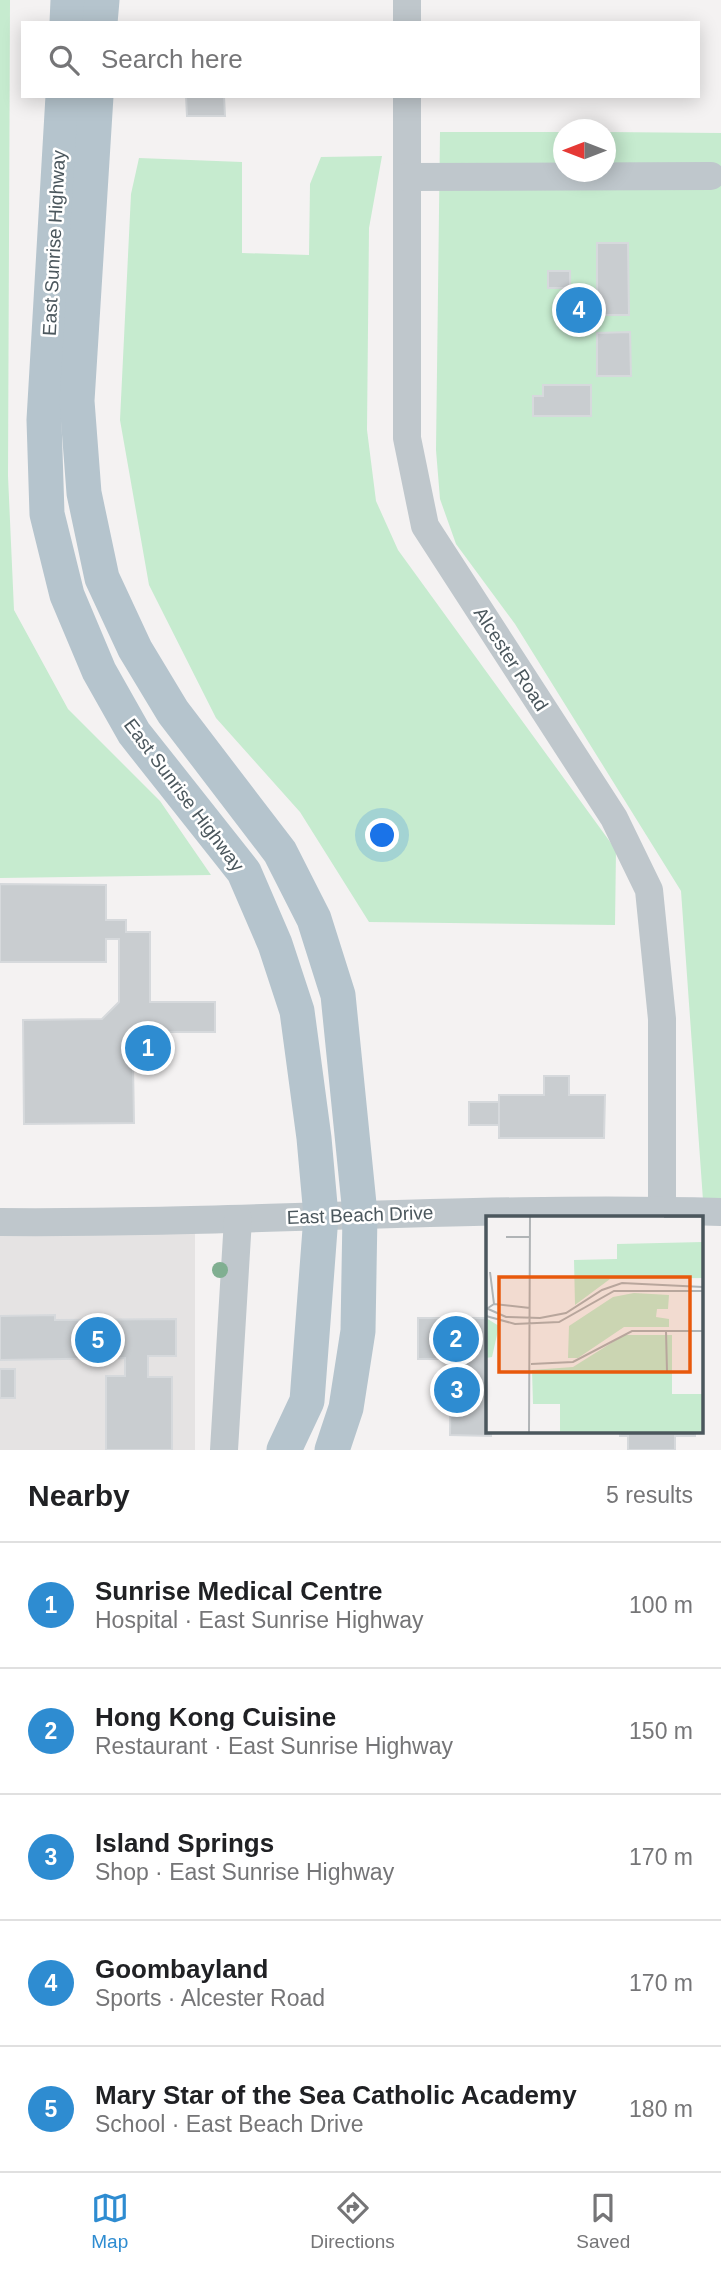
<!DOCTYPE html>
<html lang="en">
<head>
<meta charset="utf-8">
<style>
	body { margin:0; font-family:Helvetica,sans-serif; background:#f2f2f2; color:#202124 }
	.compass { position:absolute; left:553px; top:119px; width:63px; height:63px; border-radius:50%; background:#fff; box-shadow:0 4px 18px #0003; rotate:270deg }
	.you { position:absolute; left:383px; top:836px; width:24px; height:24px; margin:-18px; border:5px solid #fff; border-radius:50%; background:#1a73e8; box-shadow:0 0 0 10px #1a73e833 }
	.badge { display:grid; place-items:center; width:46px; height:46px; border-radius:50%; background:#2e8cd1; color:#fff; font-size:23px; font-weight:700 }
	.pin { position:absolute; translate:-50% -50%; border:4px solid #fff; box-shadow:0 2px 7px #0006 }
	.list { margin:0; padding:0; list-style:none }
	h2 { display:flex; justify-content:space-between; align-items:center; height:91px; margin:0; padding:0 28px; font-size:30px }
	h2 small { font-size:23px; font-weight:400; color:#757577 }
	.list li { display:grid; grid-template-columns:46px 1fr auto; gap:21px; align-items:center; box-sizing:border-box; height:126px; padding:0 28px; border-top:2px solid #e0e0e0 }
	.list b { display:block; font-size:26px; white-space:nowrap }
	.list p { margin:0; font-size:23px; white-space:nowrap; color:#757577 }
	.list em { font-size:23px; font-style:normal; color:#757577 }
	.icon { flex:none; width:38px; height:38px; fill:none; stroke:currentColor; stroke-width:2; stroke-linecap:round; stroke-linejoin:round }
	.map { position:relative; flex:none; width:721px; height:1450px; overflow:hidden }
	.search { position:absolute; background:#fff; box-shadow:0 4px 18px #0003; left:21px; right:21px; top:21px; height:77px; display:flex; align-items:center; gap:18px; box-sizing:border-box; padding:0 24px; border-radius:0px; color:#757577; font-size:26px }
	.sheet { height:721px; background:#fff }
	nav { display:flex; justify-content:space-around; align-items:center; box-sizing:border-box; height:98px; border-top:2px solid #e0e0e0; background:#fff; font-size:19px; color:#757577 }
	nav a { display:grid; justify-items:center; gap:4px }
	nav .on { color:#2e8cd1 }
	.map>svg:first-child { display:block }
	.education { fill:#e5e3e3 }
	.green { fill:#c6ebcf }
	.building { fill:#c9cdd0; stroke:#d6d9dc; stroke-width:2 }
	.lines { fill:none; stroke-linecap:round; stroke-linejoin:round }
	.minor { stroke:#bfc7cc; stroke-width:28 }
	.major { stroke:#b5c4cd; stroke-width:35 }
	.tree { fill:#80af91 }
	.labels { text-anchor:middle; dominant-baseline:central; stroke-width:5; stroke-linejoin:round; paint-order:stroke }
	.street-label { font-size:19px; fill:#4b575d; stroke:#fff }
	.inset-road { fill:none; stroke:#b0b4b6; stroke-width:2 }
	.view { fill:#e8590c; fill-opacity:0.15; stroke:#e8590c; stroke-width:3.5 }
	.inset-edge { fill:none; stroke:#4b575d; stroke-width:3.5 }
</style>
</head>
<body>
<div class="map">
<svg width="721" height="1450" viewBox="0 0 721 1450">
	<rect width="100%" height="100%" fill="#f4f2f2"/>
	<polygon class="education" points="195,1229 195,1450 0,1450 0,1230"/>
	<g class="green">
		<polygon points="0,0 10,0 8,476 14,610 68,709 160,801 211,875 0,878"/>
		<polygon points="440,132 563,132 564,172 606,172 606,132 721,133 721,1199 703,1200 681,891 515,624 456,544 440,499 436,450"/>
		<polygon points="382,156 369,228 367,430 376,501 398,550 616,850 615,925 369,922 300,812 216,718 149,585 120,420 131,194 139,158 242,162 242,253 309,255 310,184 321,157"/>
	</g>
	<g class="building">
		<polygon points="186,96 224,96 225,116 187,116"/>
		<polygon points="597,243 628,243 629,315 597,315"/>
		<rect x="548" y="271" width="22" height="17"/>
		<polygon points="630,332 631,376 597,376 597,333"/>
		<polygon points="543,385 591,385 591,416 533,416 533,396 543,396"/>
		<polygon points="0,884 106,885 106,920 126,920 126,932 150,932 150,1002 215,1002 215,1032 163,1032 163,1064 133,1065 134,1123 24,1124 23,1020 102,1019 119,1002 119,939 106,939 106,962 0,962"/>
		<polygon points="544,1076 569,1076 569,1095 605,1095 604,1138 499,1138 499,1095 544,1095"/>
		<rect x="469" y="1102" width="30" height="23"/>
		<polygon points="55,1315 55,1320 176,1319 176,1356 148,1356 148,1377 172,1377 172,1450 106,1450 106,1376 125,1376 125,1358 0,1360 0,1316"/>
		<polygon points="418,1318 488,1318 488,1431 491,1431 491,1436 450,1435 451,1359 418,1359"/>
		<rect x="0" y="1369" width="15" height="29"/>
		<polygon points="620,1431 695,1431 695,1436 675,1436 675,1450 628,1450 628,1436 620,1436"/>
	</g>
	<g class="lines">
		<g class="minor">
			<polyline points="407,23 407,0"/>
			<polyline points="407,96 407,438 425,526 614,818 649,890 662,1019 662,1210"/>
			<polyline points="407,177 711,176"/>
			<path d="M0,1222c240,2 481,-17 721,-10"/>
			<polyline points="224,1450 238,1219"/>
		</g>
		<g class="major">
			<polyline points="67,23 68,0"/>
			<polyline points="100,23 102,0"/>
			<polyline points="63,96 44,420 47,514 67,595 99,671 134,733 244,872 275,944 297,1011 314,1138 321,1216 307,1401 284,1450"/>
			<polyline points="96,96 77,401 84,493 102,578 135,649 173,712 280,852 314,919 338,995 360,1214 358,1331 346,1408 332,1450"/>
		</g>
	</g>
	<circle class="tree" cx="220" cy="1270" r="8"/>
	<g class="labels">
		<g class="street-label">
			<text transform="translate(54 243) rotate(-87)">East Sunrise Highway</text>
			<text transform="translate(511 659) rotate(57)">Alcester Road</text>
			<text transform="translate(184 795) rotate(53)">East Sunrise Highway</text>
			<text transform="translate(360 1215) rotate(-2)">East Beach Drive</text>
		</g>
	</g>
	<g transform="translate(486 1216)">
		<rect width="217" height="217" fill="#f4f2f2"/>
		<path d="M217,26v36l-93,1 -35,26 -1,-45 43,-1v-15zM148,77l35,2 -1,14h-11l-1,8 13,2v8h-45l-46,31h-10l1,-32 44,-29zM0,102l13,8 -7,31 -6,1zM138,119h48v59h31v38h-143v-28h-27l-1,-34 41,-3z" fill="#c6ebcf"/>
		<path class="inset-road" d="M178,1h39M20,21h24M4,56l4,32M0,92l20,9 34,1 26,-5 36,-23 20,-7 81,4M2,92l6,-4 36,4M0,100l29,8 44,-2 55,-31h89M180,115l1,40M45,148l42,-2 59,-31h71M43,216l1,-215"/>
		<path class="view" d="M13,61h191v95h-191z"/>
		<rect width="217" height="217" class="inset-edge"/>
	</g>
</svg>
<svg class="compass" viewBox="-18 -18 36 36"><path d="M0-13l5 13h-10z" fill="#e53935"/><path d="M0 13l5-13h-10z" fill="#757577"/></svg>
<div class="you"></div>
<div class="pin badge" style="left:148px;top:1048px">1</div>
<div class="pin badge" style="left:456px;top:1339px">2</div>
<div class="pin badge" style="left:457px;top:1390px">3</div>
<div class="pin badge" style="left:579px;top:310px">4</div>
<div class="pin badge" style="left:98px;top:1340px">5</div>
<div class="search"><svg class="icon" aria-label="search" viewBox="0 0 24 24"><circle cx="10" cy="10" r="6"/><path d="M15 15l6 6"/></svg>Search here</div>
</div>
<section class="sheet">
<h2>Nearby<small>5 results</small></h2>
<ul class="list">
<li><span class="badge">1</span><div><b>Sunrise Medical Centre</b><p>Hospital · East Sunrise Highway</p></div><em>100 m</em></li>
<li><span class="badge">2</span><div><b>Hong Kong Cuisine</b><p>Restaurant · East Sunrise Highway</p></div><em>150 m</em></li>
<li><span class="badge">3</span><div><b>Island Springs</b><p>Shop · East Sunrise Highway</p></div><em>170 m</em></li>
<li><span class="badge">4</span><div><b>Goombayland</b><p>Sports · Alcester Road</p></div><em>170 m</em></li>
<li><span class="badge">5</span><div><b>Mary Star of the Sea Catholic Academy</b><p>School · East Beach Drive</p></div><em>180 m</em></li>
</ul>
</section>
<nav>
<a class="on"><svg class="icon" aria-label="map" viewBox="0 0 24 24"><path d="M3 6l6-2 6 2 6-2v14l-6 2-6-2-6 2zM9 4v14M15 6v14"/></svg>Map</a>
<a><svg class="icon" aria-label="directions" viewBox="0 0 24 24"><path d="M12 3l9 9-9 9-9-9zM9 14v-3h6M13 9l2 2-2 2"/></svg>Directions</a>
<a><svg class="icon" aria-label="saved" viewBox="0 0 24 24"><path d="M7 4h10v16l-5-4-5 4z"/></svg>Saved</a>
</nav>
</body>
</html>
